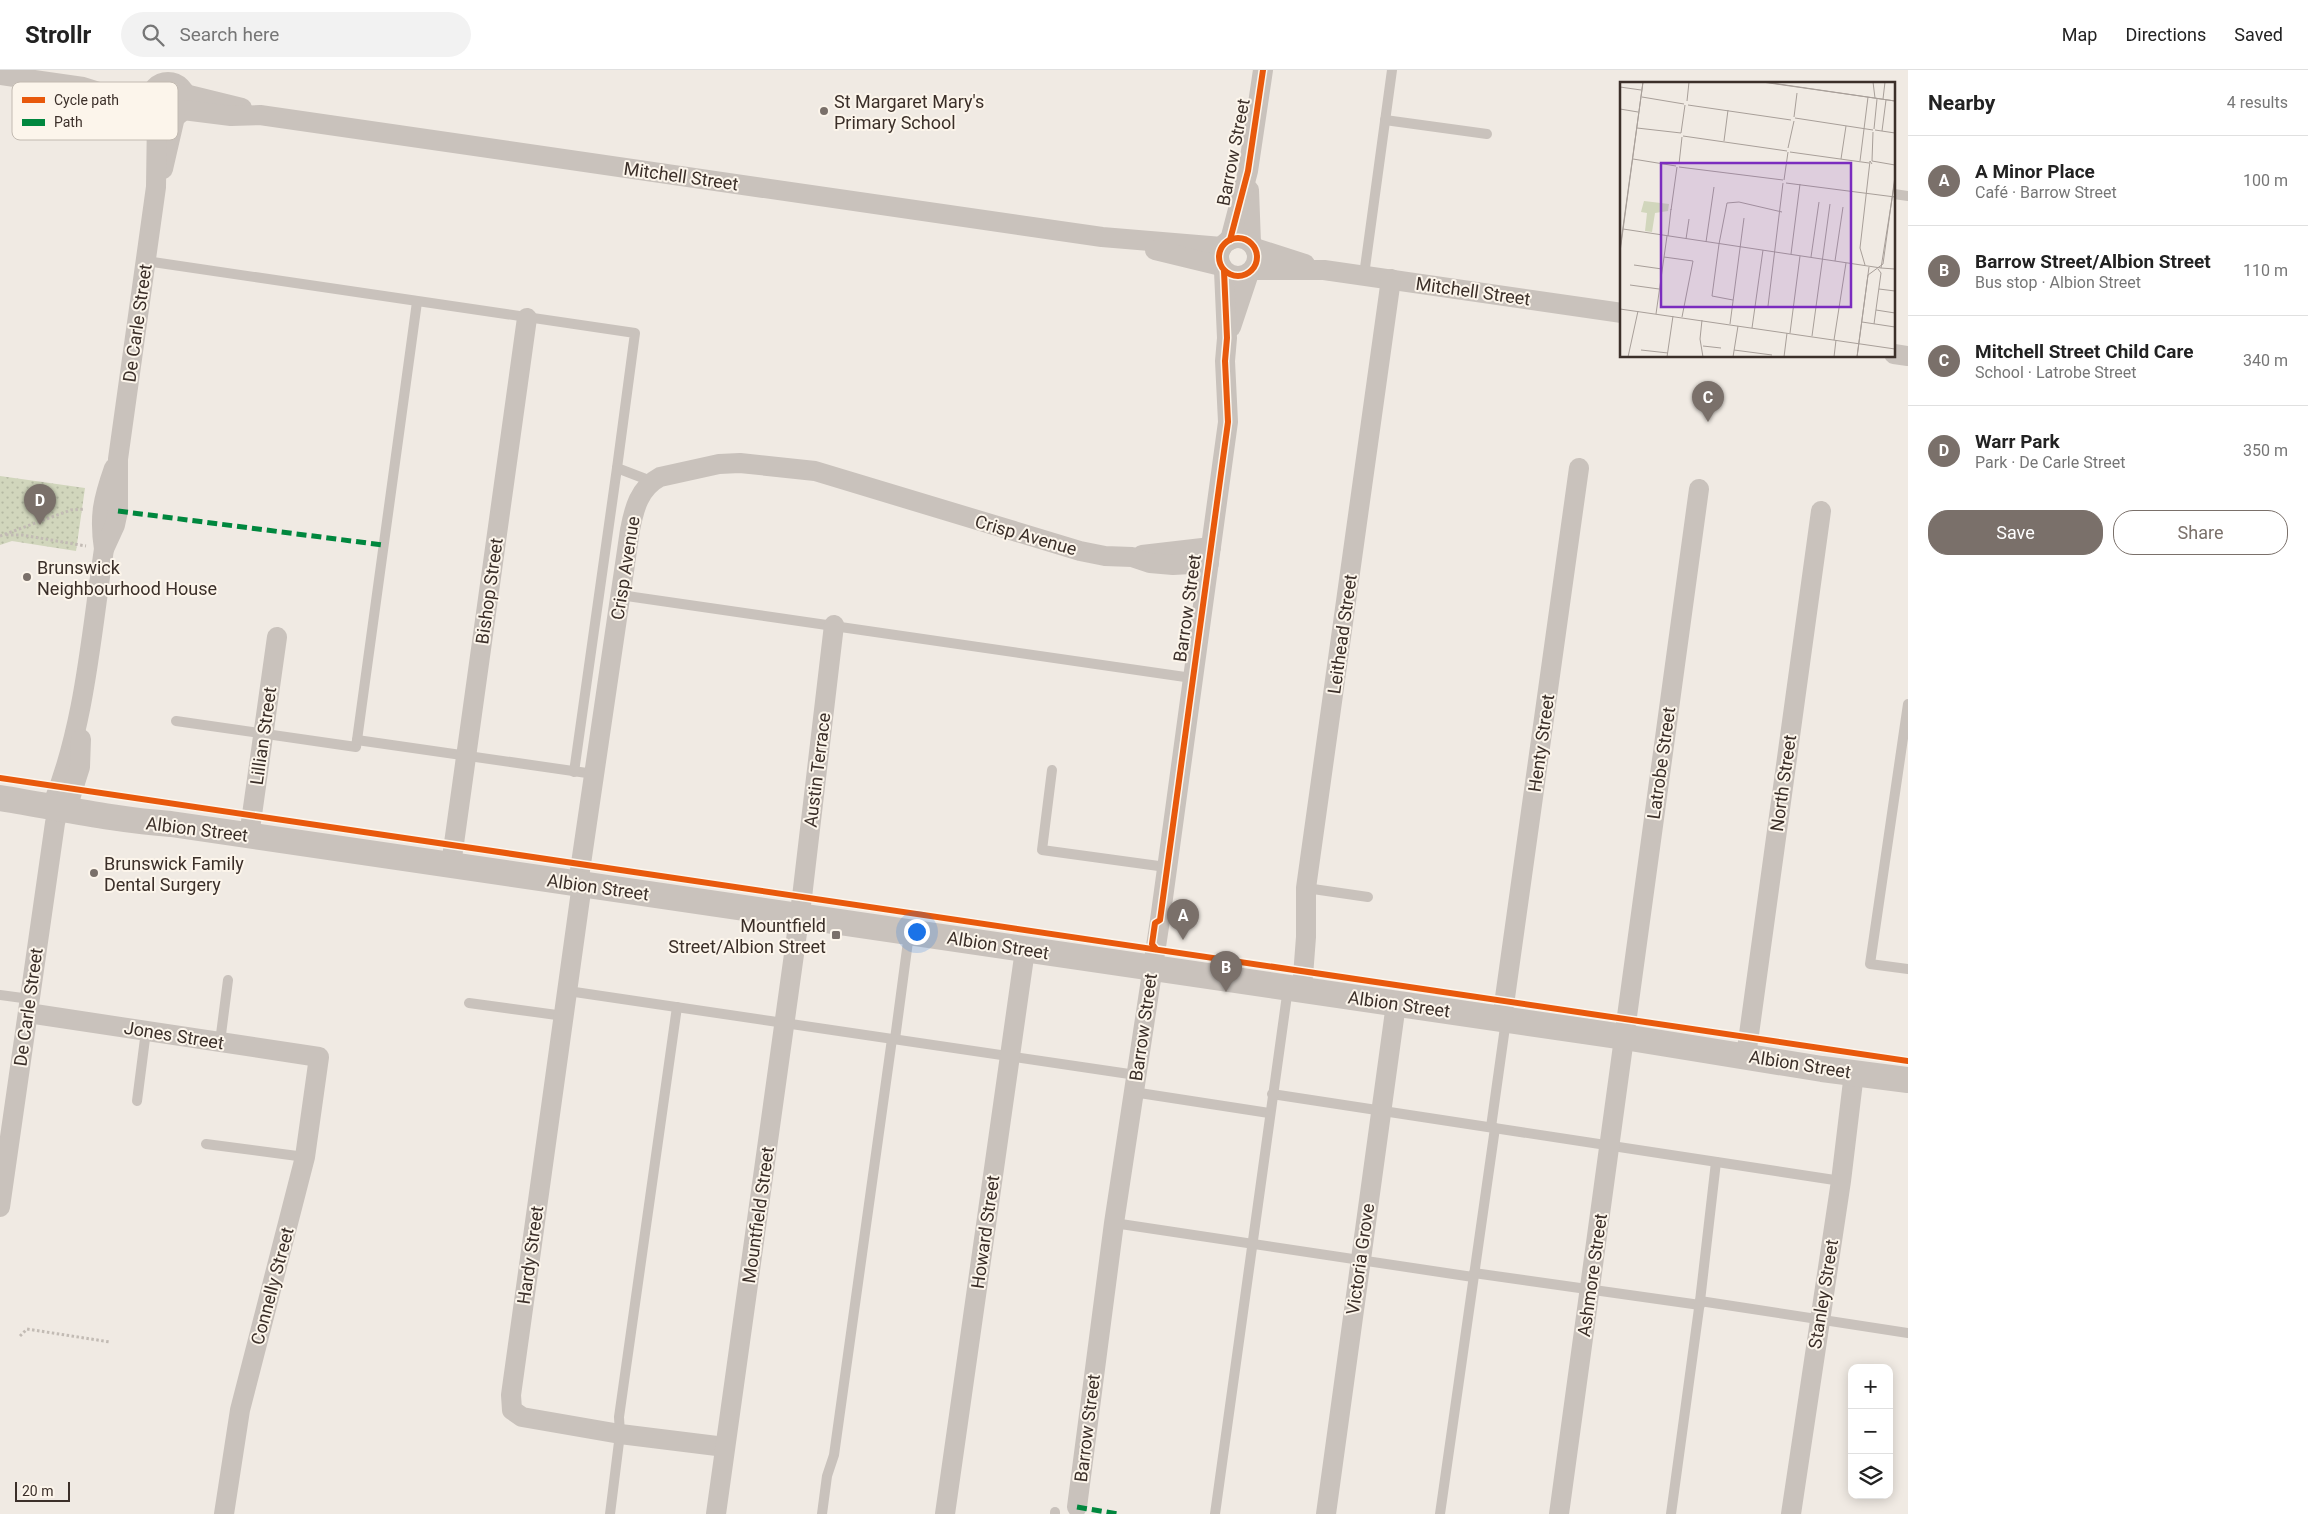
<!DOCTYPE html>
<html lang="en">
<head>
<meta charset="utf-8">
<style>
	body { margin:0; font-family:Roboto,sans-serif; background:#f2f2f2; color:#222 }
	.controls { position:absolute; right:15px; bottom:15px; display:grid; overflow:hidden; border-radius:10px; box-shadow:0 2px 12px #0003 }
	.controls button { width:45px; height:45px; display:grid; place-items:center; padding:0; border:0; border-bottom:1px solid #e0e0e0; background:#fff; color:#222; font:25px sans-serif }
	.scale { position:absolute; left:15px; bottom:12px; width:55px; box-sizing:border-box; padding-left:5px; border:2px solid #3b2f29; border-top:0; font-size:14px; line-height:18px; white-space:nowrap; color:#3b2f29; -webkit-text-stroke:4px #fcf5eb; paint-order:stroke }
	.you { position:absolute; left:916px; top:861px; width:18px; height:18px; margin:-12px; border:4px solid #fff; border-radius:50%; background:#1a73e8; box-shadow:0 0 0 8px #1a73e833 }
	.badge { display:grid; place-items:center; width:32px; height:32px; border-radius:50%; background:#7a706a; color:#fff; font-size:16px; font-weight:700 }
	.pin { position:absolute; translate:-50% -41px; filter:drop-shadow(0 1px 2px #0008) }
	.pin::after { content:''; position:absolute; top:26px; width:18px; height:15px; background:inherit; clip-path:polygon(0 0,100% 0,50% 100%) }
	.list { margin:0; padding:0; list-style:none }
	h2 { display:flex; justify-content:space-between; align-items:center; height:65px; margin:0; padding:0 20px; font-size:21px }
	h2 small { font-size:16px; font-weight:400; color:#767676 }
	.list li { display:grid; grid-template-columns:32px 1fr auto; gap:15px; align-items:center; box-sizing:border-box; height:90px; padding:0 20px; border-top:1px solid #e0e0e0 }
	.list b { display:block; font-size:19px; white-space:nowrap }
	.list p { margin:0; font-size:16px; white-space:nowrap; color:#767676 }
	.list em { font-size:16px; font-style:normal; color:#767676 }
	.actions { display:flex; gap:10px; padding:15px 20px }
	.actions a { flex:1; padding:11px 0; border:1px solid #7a706a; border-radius:20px; text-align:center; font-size:18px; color:#7a706a }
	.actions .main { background:#7a706a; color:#fff }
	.icon { flex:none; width:28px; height:28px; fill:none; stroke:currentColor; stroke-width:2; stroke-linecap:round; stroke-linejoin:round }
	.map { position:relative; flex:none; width:1908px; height:1444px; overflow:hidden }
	header { display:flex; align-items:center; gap:30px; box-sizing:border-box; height:70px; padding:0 25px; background:#fff; border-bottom:1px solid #e0e0e0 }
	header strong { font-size:24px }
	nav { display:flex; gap:28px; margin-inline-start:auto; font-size:18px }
	.search { width:350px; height:45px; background:#f2f2f2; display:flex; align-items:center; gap:12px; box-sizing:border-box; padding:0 18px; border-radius:28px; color:#767676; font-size:19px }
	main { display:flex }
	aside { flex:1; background:#fff }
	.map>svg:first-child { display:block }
	.grass { fill:url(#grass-dots) }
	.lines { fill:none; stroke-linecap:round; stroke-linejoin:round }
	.path { stroke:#c2bbb4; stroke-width:3; stroke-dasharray:2.5 2.5; stroke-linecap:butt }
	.service { stroke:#c9c2bc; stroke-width:10 }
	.minor { stroke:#c9c2bc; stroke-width:20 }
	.tertiary { stroke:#c9c2bc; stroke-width:26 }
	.quiet { stroke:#00873e; stroke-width:5; stroke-dasharray:10 5; stroke-linecap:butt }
	.cycleway-casing { stroke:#fcf5eb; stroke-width:9 }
	.cycleway { stroke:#e8590c; stroke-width:6 }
	.poi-dot { fill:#7a706a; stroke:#fcf5eb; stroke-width:2 }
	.labels { text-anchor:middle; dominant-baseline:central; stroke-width:4; stroke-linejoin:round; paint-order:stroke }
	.poi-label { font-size:18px; fill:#3b2f29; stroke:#fcf5eb; text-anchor:start }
	.street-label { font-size:18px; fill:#3b2f29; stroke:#fcf5eb }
	.inset-road { fill:none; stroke:#a89f99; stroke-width:1 }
	.view { fill:#7b2cbf; fill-opacity:0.15; stroke:#7b2cbf; stroke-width:2.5 }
	.inset-edge { fill:none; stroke:#3b2f29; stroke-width:2.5 }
	.key { fill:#fcf5eb; stroke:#c2bab1; stroke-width:1 }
	.key-label { font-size:14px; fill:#3b2f29 }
</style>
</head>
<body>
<header>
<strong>Strollr</strong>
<div class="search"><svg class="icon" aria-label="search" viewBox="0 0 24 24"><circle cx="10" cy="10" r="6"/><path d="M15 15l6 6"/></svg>Search here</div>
<nav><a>Map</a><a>Directions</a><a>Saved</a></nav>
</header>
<main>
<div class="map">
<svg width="1908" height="1444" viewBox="0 0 1908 1444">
	<defs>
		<pattern id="grass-dots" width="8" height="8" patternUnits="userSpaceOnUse" patternTransform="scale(1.25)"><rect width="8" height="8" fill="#d1d6bc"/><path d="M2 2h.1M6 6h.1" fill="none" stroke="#b4b8a2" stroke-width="1.8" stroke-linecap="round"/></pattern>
	</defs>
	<rect width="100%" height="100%" fill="#f0eae3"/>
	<polygon class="grass" points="0,406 85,418 76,481 12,471 0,475"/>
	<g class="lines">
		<g class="path">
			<polyline points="6,465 22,465 86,476"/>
			<polyline points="0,466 71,440 85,439"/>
			<polyline points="20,1266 27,1259 110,1272"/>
		</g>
		<g class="service">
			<polyline points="1385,50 1487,64"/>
			<polyline points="1894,124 1908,126"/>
			<polyline points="146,191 635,263 617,398 651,411"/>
			<polyline points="1364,205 1392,0"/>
			<polyline points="620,525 1192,608"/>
			<polyline points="1908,634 1870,894 1908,899"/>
			<polyline points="176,651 356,677 357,670 594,704"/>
			<polyline points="357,670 417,232"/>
			<polyline points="1052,700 1042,780 1166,797"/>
			<polyline points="574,702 617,398"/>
			<polyline points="1306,818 1368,827"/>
			<polyline points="568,921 1136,1005"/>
			<polyline points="0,925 30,929"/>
			<polyline points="469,933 564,946"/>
			<polyline points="895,969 909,864"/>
			<polyline points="220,972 228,910"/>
			<polyline points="1133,1022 1269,1043"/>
			<polyline points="1272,1024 1841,1111"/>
			<polyline points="137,1031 146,961"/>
			<polyline points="1491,1057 1506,950"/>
			<polyline points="206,1074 305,1087"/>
			<polyline points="1114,1153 1473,1207"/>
			<polyline points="1474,1203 1700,1235"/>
			<polyline points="1700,1231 1908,1263"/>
			<polyline points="610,1444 620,1364 619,1347 677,937"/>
			<polyline points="822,1444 827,1406 834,1385 892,969"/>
			<polyline points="1055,1444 1055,1442"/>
			<polyline points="1215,1444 1288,918"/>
			<polyline points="1440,1444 1495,1058"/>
			<polyline points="1671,1444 1700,1231 1716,1092"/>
		</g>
		<g class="minor">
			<polyline points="0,5 83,17 118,28 150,33"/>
			<circle cx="168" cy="30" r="18"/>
			<polyline points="185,24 242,38"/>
			<polyline points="183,40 231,46 260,45 1102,167 1222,177"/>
			<polyline points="163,99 175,47"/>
			<polyline points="1249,120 1251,173"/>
			<circle cx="1238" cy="187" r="19"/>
			<polyline points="1230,170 1248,101 1263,0"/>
			<polyline points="1255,178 1305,194"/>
			<polyline points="1155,180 1221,196"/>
			<polyline points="1253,200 1324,200 1622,243"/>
			<polyline points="1231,257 1249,203"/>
			<polyline points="1894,284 1908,286"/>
			<path d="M104,479c-5,-33 -1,-50 10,-81"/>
			<polyline points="1142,485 1211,477"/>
			<path d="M52,736c33,-81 39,-171 52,-257l11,-24 3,-14v-52l38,-272 1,-72"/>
			<polyline points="67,738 80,697 81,669"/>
			<polyline points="249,766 277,567"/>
			<polyline points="451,795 527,248"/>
			<path d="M578,814l52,-354c4,-21 9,-42 30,-53l59,-13 21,-1 75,8 265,80 25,5 27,1 18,6 23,2 36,-2"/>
			<polyline points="582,814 511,1325 512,1340 522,1347 620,1364 725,1377"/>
			<polyline points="1302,919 1306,867 1306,818 1391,209"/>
			<polyline points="28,943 319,987 305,1087 240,1340 224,1444"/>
			<polyline points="1502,949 1579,398"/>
			<polyline points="1746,986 1821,441"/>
			<polyline points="0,1137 55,753 59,737"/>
			<polyline points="1077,1437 1114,1153 1160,850 1228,352 1225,291 1227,268 1224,201"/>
			<polyline points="716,1444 802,827 834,555"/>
			<polyline points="945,1444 1025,880"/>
			<polyline points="1326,1444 1396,934"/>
			<polyline points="1559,1444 1699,419"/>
			<polyline points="1791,1444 1841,1111 1854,1003"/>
		</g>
		<path class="tertiary" d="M0,728c57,9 113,22 171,26l1453,213 198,32 86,11"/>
		<g class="quiet">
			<polyline points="118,441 383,475"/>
			<polyline points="1077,1437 1118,1444"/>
		</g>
		<g class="cycleway-casing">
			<g id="cycleway">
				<circle cx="1238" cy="187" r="19"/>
				<polyline points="1230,170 1248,101 1263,0"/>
				<polyline points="0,708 1908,991"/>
				<polyline points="1156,879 1152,874 1155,853 1160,850 1228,352 1225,291 1227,268 1224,201"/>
			</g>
		</g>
		<use href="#cycleway" class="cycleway"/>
	</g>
	<g class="poi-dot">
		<circle cx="824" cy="41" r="5"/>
		<circle cx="27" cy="507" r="5"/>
		<circle cx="94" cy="803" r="5"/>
		<rect x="831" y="860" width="10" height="10" rx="2.5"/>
	</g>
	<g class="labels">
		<g class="poi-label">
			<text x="834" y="31">St Margaret Mary's<tspan x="834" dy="21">Primary School</tspan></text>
			<text x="37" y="497">Brunswick<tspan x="37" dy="21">Neighbourhood House</tspan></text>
			<text x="104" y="793">Brunswick Family<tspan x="104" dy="21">Dental Surgery</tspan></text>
			<text x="826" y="855" text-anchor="end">Mountfield<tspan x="826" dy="21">Street/Albion Street</tspan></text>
		</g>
		<g class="street-label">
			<text transform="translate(1233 82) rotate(-79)">Barrow Street</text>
			<text transform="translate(681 106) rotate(8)">Mitchell Street</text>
			<text transform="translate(1473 221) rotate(8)">Mitchell Street</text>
			<text transform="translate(137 253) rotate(-82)">De Carle Street</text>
			<text transform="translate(1026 465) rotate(16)">Crisp Avenue</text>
			<text transform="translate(625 498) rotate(-81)">Crisp Avenue</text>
			<text transform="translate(489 521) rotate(-82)">Bishop Street</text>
			<text transform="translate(1187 538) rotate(-82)">Barrow Street</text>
			<text transform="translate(1342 564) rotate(-82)">Leithead Street</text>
			<text transform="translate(263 666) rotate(-82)">Lillian Street</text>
			<text transform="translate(1541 673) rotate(-82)">Henty Street</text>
			<text transform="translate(1661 693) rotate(-82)">Latrobe Street</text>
			<text transform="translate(817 700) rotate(-83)">Austin Terrace</text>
			<text transform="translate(1783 713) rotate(-82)">North Street</text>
			<text transform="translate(197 759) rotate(7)">Albion Street</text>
			<text transform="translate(598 817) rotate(8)">Albion Street</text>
			<text transform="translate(998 875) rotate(9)">Albion Street</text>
			<text transform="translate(1399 934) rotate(8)">Albion Street</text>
			<text transform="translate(28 937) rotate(-82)">De Carle Street</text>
			<text transform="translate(1143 957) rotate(-82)">Barrow Street</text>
			<text transform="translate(174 965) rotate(9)">Jones Street</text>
			<text transform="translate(1800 994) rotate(9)">Albion Street</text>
			<text transform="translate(758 1145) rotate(-82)">Mountfield Street</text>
			<text transform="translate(985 1162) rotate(-82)">Howard Street</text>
			<text transform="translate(530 1185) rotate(-82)">Hardy Street</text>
			<text transform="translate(1360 1189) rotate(-82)">Victoria Grove</text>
			<text transform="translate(1592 1205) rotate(-82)">Ashmore Street</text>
			<text transform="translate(272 1216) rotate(-75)">Connelly Street</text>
			<text transform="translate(1823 1224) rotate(-81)">Stanley Street</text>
			<text transform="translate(1087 1358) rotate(-83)">Barrow Street</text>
		</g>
	</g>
	<g transform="translate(1620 12)">
		<rect width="275" height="275" fill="#f0eae3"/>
		<path d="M24,119l25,3 -1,7 -13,2 -3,19 -7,-1 2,-18 -6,-1z" fill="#d1d6bc"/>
		<path class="inset-road" d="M142,0l133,19M145,0l130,19M253,0l2,16M0,5l21,3M22,15l42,7M263,17l2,-17M67,19l2,-19M68,23l103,15M0,27l18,3M174,35l3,-24M175,36l78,12M17,46l44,5M254,47l3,-30M255,48l20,3M262,49l4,-31M61,51l4,-28M63,54l104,15M104,59l4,-31M168,66l6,-27M170,70l79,11M13,77l43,7M221,77l5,-33M240,79l8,-64M252,79l1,-29M252,79l23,4M59,82l3,-27M59,85l104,13M164,98l4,-28M275,98l-14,88 14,1M166,101l109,14M51,128l6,-43M3,147l258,39M48,154l3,-27M66,157l3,-20M86,160l8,-55M99,162l8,-41 12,-1 43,10M99,162l-7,52 21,4M0,167l23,-167M0,170l23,-170M171,172l9,-70M44,175l29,4 -11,56M191,175l8,-55M215,179l8,-54M14,183l28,4M245,183l-5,-17 10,-87 2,3M10,203l29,4M259,207l16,2M148,224l15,-123M0,227l275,40M256,228l19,3M36,232l11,-78M82,238l-2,19 3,18M242,240l33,5M110,242l14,-106M254,242l7,-51 -3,-4M132,246l11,-78M170,251l10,-77M192,254l18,-132M214,258l12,-77M83,264l18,2M21,268l27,3M114,268l38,5M8,275l10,-46M47,275l6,-41M113,275l5,-31M164,275l3,-24M214,275l2,-17M237,275l12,-90M237,275l11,-82 15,-11 12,-88"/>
		<path class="view" d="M41,81h190v144h-190z"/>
		<rect width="275" height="275" class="inset-edge"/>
	</g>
	<rect x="12" y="12" width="166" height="58" rx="8" class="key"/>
	<rect x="22" y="27" width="23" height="6" fill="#e8590c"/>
	<rect x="22" y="49" width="23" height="7" fill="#00873e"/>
	<g class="key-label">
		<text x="54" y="35">Cycle path</text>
		<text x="54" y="57">Path</text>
	</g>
</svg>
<div class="controls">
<button>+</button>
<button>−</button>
<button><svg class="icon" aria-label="layers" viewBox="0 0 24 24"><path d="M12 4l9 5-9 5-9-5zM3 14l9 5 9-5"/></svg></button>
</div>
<div class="scale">20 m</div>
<div class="you"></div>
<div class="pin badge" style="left:1183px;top:870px">A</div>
<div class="pin badge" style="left:1226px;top:922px">B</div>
<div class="pin badge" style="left:1708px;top:352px">C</div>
<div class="pin badge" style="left:40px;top:455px">D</div>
</div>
<aside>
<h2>Nearby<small>4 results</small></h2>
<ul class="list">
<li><span class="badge">A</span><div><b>A Minor Place</b><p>Café · Barrow Street</p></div><em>100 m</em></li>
<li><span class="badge">B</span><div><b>Barrow Street/Albion Street</b><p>Bus stop · Albion Street</p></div><em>110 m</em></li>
<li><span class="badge">C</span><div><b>Mitchell Street Child Care</b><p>School · Latrobe Street</p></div><em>340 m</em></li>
<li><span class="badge">D</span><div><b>Warr Park</b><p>Park · De Carle Street</p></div><em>350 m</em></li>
</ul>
<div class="actions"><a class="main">Save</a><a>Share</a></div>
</aside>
</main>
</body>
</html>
